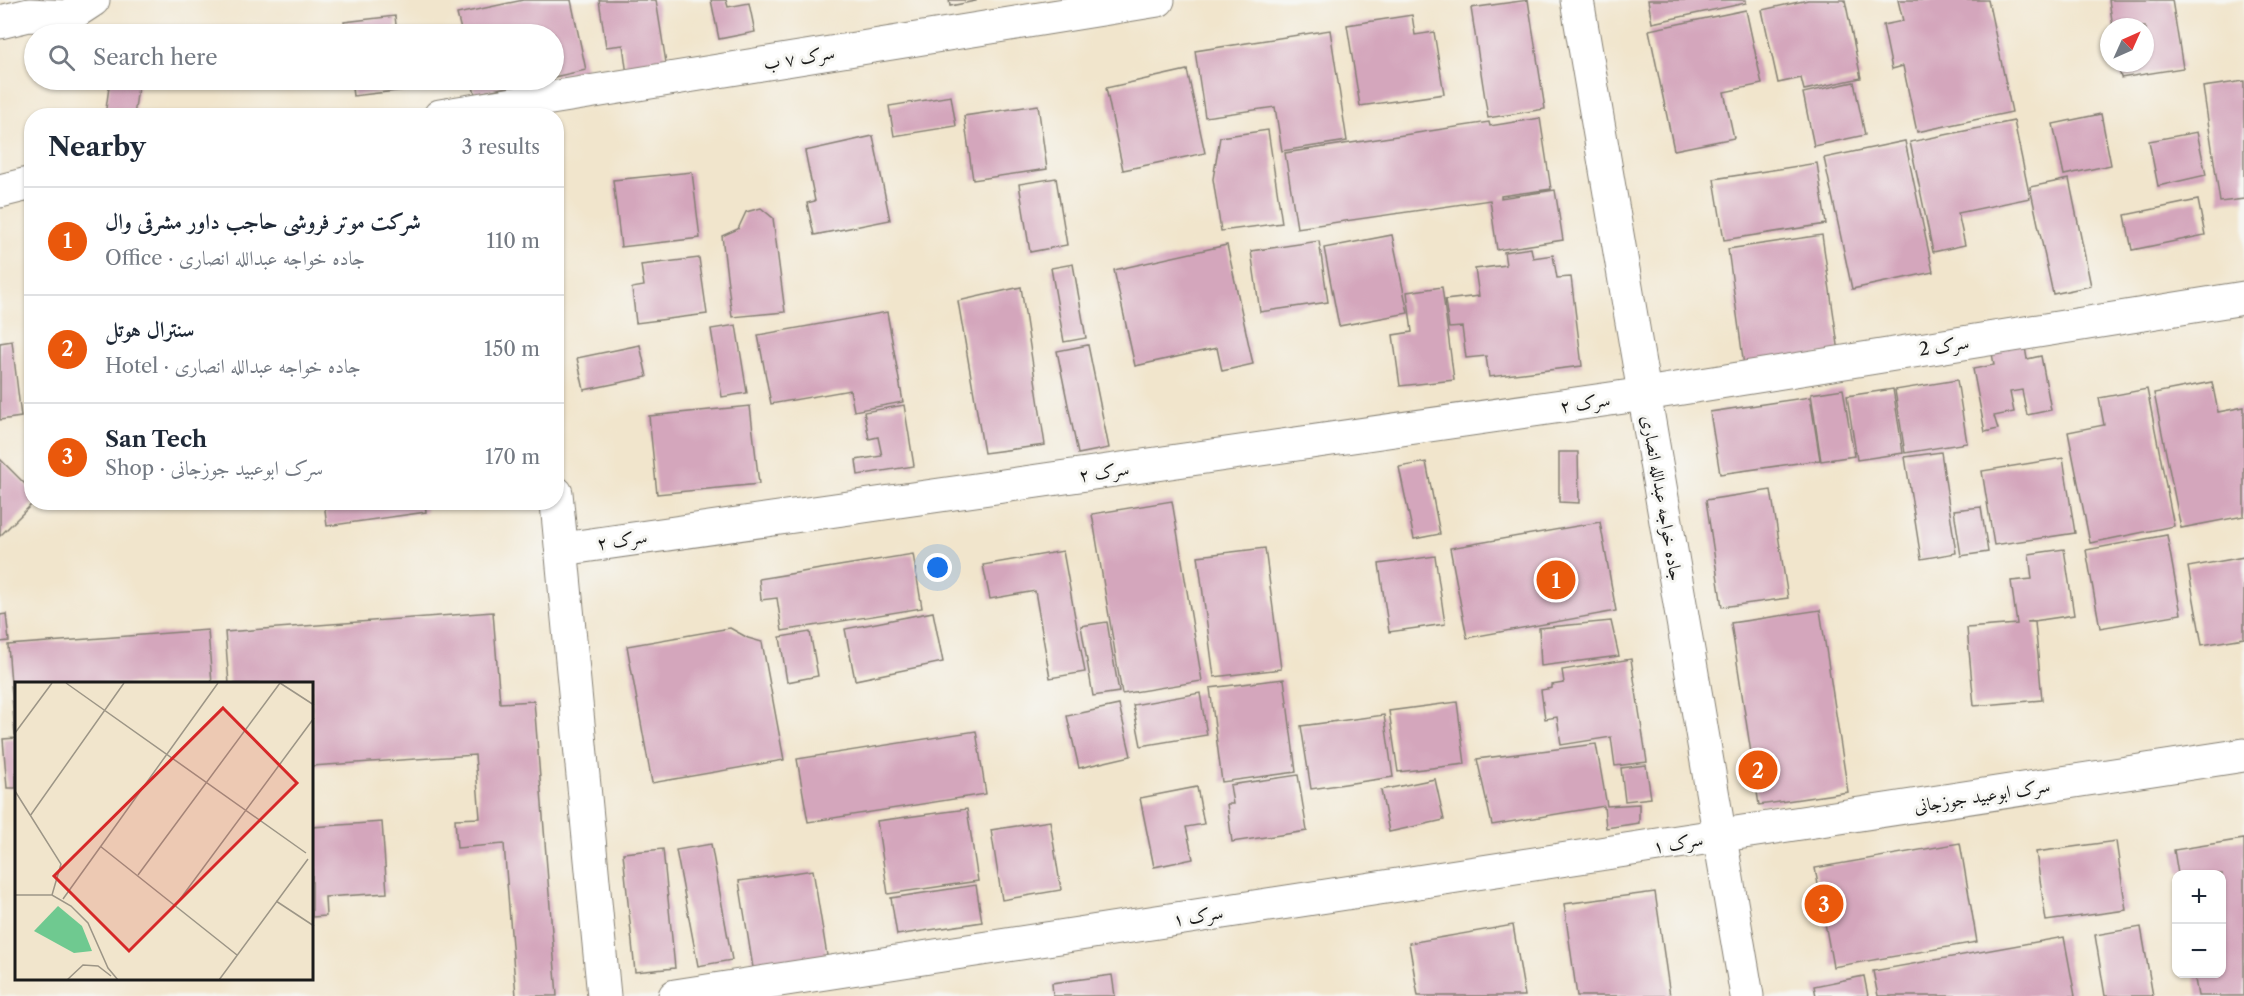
<!DOCTYPE html>
<html lang="en">
<head>
<meta charset="utf-8">
<style>
	body { margin:0; font-family:"Libre Caslon Text",Amiri,serif; background:#f2f2f3; color:#1f2937 }
	.controls { position:absolute; right:18px; bottom:18px; display:grid; overflow:hidden; border-radius:12px; box-shadow:0 2px 4px #0004 }
	.controls button { width:54px; height:54px; display:grid; place-items:center; padding:0; border:0; border-bottom:2px solid #e0e1e3; background:#fff; color:#1f2937; font:30px sans-serif }
	.compass { position:absolute; left:2100px; top:18px; width:54px; height:54px; border-radius:50%; background:#fff; box-shadow:0 2px 4px #0004; rotate:45deg }
	.you { position:absolute; left:938px; top:568px; width:21px; height:21px; margin:-15px; border:4px solid #fff; border-radius:50%; background:#1a73e8; box-shadow:0 0 0 9px #1a73e833 }
	.badge { display:grid; place-items:center; width:39px; height:39px; border-radius:50%; background:#ea580c; color:#fff; font-size:20px; font-weight:700 }
	.pin { position:absolute; translate:-50% -50%; border:3px solid #fff; box-shadow:0 2px 6px #0006 }
	.list { margin:0; padding:0; list-style:none }
	h2 { display:flex; justify-content:space-between; align-items:center; height:78px; margin:0; padding:0 24px; font-size:26px }
	h2 small { font-size:20px; font-weight:400; color:#747a83 }
	.list li { display:grid; grid-template-columns:39px 1fr auto; gap:18px; align-items:center; box-sizing:border-box; height:108px; padding:0 24px; border-top:2px solid #e0e1e3 }
	.list b { display:block; font-size:22px; white-space:nowrap }
	.list p { margin:0; font-size:20px; white-space:nowrap; color:#747a83 }
	.list em { font-size:20px; font-style:normal; color:#747a83 }
	.icon { flex:none; width:33px; height:33px; fill:none; stroke:currentColor; stroke-width:2; stroke-linecap:round; stroke-linejoin:round }
	.map { position:relative; flex:none; width:2244px; height:996px; overflow:hidden }
	.search { position:absolute; background:#fff; box-shadow:0 2px 4px #0004; left:24px; top:24px; width:540px; height:66px; display:flex; align-items:center; gap:15px; box-sizing:border-box; padding:0 21px; border-radius:33px; color:#747a83; font-size:22px }
	.panel { position:absolute; background:#fff; box-shadow:0 2px 4px #0004; left:24px; top:108px; width:540px; height:402px; border-radius:24px }
	.map>svg:first-child { display:block }
	.building { fill:#d4a6bc }
	.lines { fill:none; stroke-linecap:round; stroke-linejoin:round }
	.minor-casing { stroke:#868074; stroke-width:35 }
	.secondary-casing { stroke:#868074; stroke-width:35 }
	.minor { stroke:#fff; stroke-width:33 }
	.secondary { stroke:#fff; stroke-width:33 }
	.labels { text-anchor:middle; dominant-baseline:central; stroke-width:6; stroke-linejoin:round; paint-order:stroke }
	.street-label { font-size:18px; fill:#1c1c1c; stroke:#f6f6f2 }
	.inset-road { fill:none; stroke:#9c9586; stroke-width:1.5 }
	.view { fill:#d62828; fill-opacity:0.15; stroke:#d62828; stroke-width:3 }
	.inset-edge { fill:none; stroke:#1c1c1c; stroke-width:3 }
</style>
</head>
<body>
<div class="map">
<svg width="2244" height="996" viewBox="0 0 2244 996">
	<rect width="100%" height="100%" fill="#f6f6f2"/>
	<filter id="ink" filterUnits="userSpaceOnUse"><feTurbulence type="fractalNoise" baseFrequency=".0167" numOctaves="2"/><feDisplacementMap in="SourceGraphic" scale="12" xChannelSelector="R" yChannelSelector="G"/><feConvolveMatrix kernelMatrix="1 2 1 2 8 2 1 2 1" color-interpolation-filters="sRGB"/></filter>
	<filter id="wash" filterUnits="userSpaceOnUse"><feTurbulence type="fractalNoise" baseFrequency=".008" numOctaves="4" result="noise"/><feDisplacementMap in="SourceGraphic" scale="24" xChannelSelector="R" yChannelSelector="G"/><feGaussianBlur stdDeviation="1.35" result="paint"/><feColorMatrix in="noise" values="0 0 0 0 0 0 0 0 0 0 0 0 0 0 0 0 0 1.4 0 .05"/><feComposite in="paint" operator="in"/></filter>
	<g filter="url(#wash)">
		<rect width="100%" height="100%" fill="#f1e5cc"/>
		<g id="blocks">
			<g class="building">
				<polygon points="523,0 571,0 586,70 554,77 554,34 462,34 457,14"/>
				<polygon points="599,0 656,0 667,69 627,75 623,45 606,47"/>
				<polygon points="711,0 726,0 728,7 749,3 755,32 719,39"/>
				<polygon points="949,0 976,0 976,1 950,6"/>
				<polygon points="1528,0 1545,109 1488,118 1471,8"/>
				<polygon points="1648,0 1746,0 1746,3 1652,23"/>
				<polygon points="1808,0 1845,0 1861,78 1804,90 1801,78 1778,83 1762,10"/>
				<polygon points="1898,0 1988,0 2012,112 1917,132 1903,66 1892,69 1883,25 1903,21"/>
				<polygon points="2109,0 2172,0 2183,68 2121,78 2118,63 2145,63 2145,27 2113,27"/>
				<polygon points="1746,10 1762,84 1724,92 1734,138 1674,150 1649,30"/>
				<polygon points="1412,15 1415,35 1434,32 1444,94 1360,106 1347,25"/>
				<polygon points="395,16 397,34 345,34 344,22"/>
				<polygon points="1330,30 1347,141 1282,151 1275,107 1205,117 1195,51"/>
				<polygon points="1187,70 1205,153 1123,170 1106,88"/>
				<polygon points="110,80 139,80 134,116 105,116"/>
				<polygon points="351,80 403,80 404,90 353,96"/>
				<polygon points="471,80 538,80 475,94"/>
				<polygon points="2244,81 2244,199 2220,202 2203,87"/>
				<polygon points="1854,82 1865,135 1814,146 1803,93"/>
				<polygon points="951,96 956,126 894,136 889,106"/>
				<polygon points="1038,105 1047,169 973,180 964,116"/>
				<polygon points="2101,114 2111,165 2064,175 2053,124"/>
				<polygon points="1540,118 1551,189 1501,196 1501,198 1555,190 1563,240 1497,250 1490,200 1297,228 1285,153 1489,122 1490,126"/>
				<polygon points="2014,121 2030,198 1958,213 1965,245 1933,252 1910,142"/>
				<polygon points="1268,130 1282,223 1221,231 1213,179 1220,137"/>
				<polygon points="2197,132 2206,175 2158,186 2149,141"/>
				<polygon points="873,136 890,220 814,235 807,203 815,201 805,151"/>
				<polygon points="1905,141 1933,272 1852,289 1824,158"/>
				<polygon points="1817,163 1826,224 1724,240 1714,179"/>
				<polygon points="692,172 700,238 621,247 613,180"/>
				<polygon points="1056,178 1067,245 1030,252 1019,184"/>
				<polygon points="2069,179 2091,286 2053,294 2030,187"/>
				<polygon points="2198,200 2205,235 2132,250 2125,215"/>
				<polygon points="761,208 773,218 785,312 732,317 722,236 738,229 746,212"/>
				<polygon points="1392,235 1408,313 1339,326 1324,248"/>
				<polygon points="1822,235 1839,352 1744,366 1728,249"/>
				<polygon points="1319,241 1328,302 1260,312 1251,251"/>
				<polygon points="1227,245 1253,364 1222,371 1217,348 1135,366 1114,270"/>
				<polygon points="1531,248 1533,258 1553,255 1557,278 1571,277 1582,366 1489,377 1486,356 1466,358 1462,327 1449,328 1445,300 1479,296 1475,269 1506,265 1504,252"/>
				<polygon points="699,258 707,314 636,323 632,288 644,286 641,265"/>
				<polygon points="1073,264 1086,338 1064,342 1051,268"/>
				<polygon points="1021,287 1045,445 984,453 958,301"/>
				<polygon points="1442,287 1454,380 1400,386 1393,335 1412,332 1407,292"/>
				<polygon points="887,312 903,402 854,411 850,390 771,404 758,335"/>
				<polygon points="736,325 747,393 722,397 711,329"/>
				<polygon points="12,341 21,417 0,420 0,343"/>
				<polygon points="2024,341 2027,359 2041,356 2051,410 2027,415 2022,390 2010,392 2014,412 1994,416 1998,429 1985,432 1973,369 1994,365 1991,347"/>
				<polygon points="640,345 647,377 584,390 577,358"/>
				<polygon points="1088,345 1109,448 1078,454 1057,351"/>
				<polygon points="1957,380 1967,443 1905,453 1895,390"/>
				<polygon points="2212,382 2218,412 2244,407 2244,516 2181,528 2154,393"/>
				<polygon points="1843,389 1854,456 1821,461 1811,394"/>
				<polygon points="1893,389 1903,453 1857,460 1847,396"/>
				<polygon points="2147,389 2174,526 2090,543 2068,432 2104,425 2099,398"/>
				<polygon points="1810,397 1820,460 1720,474 1710,412"/>
				<polygon points="904,405 914,466 858,475 856,460 882,456 878,437 869,439 864,412"/>
				<polygon points="750,406 759,484 657,494 649,416"/>
				<polygon points="1559,452 1578,452 1579,503 1559,502"/>
				<polygon points="1941,452 1956,553 1921,559 1905,457"/>
				<polygon points="2063,458 2075,533 1994,545 1982,471"/>
				<polygon points="0,459 32,491 32,502 34,502 0,536"/>
				<polygon points="1426,462 1440,534 1414,539 1399,467"/>
				<polygon points="1771,490 1788,598 1722,607 1706,500"/>
				<polygon points="1172,501 1202,681 1122,694 1092,514"/>
				<polygon points="324,502 425,502 426,512 327,526"/>
				<polygon points="1981,507 1988,552 1961,556 1954,510"/>
				<polygon points="1600,522 1616,611 1467,638 1450,548"/>
				<polygon points="2167,535 2181,614 2100,628 2086,550"/>
				<polygon points="1265,548 1281,669 1214,677 1198,556"/>
				<polygon points="2064,549 2074,615 2027,622 2035,622 2042,700 1974,706 1967,628 2017,624 2011,581 2032,579 2029,554"/>
				<polygon points="1063,551 1085,672 1050,678 1035,591 990,599 983,565"/>
				<polygon points="913,554 922,608 782,631 777,598 761,600 759,579"/>
				<polygon points="1435,556 1445,624 1389,632 1379,564"/>
				<polygon points="2244,557 2244,638 2202,645 2188,567"/>
				<polygon points="1820,610 1848,792 1759,805 1731,623"/>
				<polygon points="493,612 500,703 534,701 557,996 516,996 504,844 457,848 455,819 480,818 475,755 312,766 312,684 229,684 225,632"/>
				<polygon points="933,612 943,662 855,680 845,629"/>
				<polygon points="6,614 9,641 0,642 0,615"/>
				<polygon points="1611,621 1619,656 1541,666 1539,628"/>
				<polygon points="1107,622 1119,692 1093,696 1081,626"/>
				<polygon points="730,628 748,638 762,642 784,760 652,783 627,646"/>
				<polygon points="208,630 212,684 16,684 16,735 15,735 8,645"/>
				<polygon points="810,632 818,676 787,682 780,637"/>
				<polygon points="1631,659 1647,762 1615,766 1611,737 1561,745 1557,717 1545,719 1541,690 1552,688 1552,685 1564,683 1562,670"/>
				<polygon points="1284,679 1296,772 1222,782 1210,688"/>
				<polygon points="1200,693 1207,735 1141,746 1133,705"/>
				<polygon points="1457,702 1465,764 1398,772 1389,711"/>
				<polygon points="1119,705 1131,756 1079,768 1067,716"/>
				<polygon points="1384,715 1393,777 1311,789 1301,726"/>
				<polygon points="976,731 986,794 808,822 797,759"/>
				<polygon points="16,738 16,788 7,788 3,739"/>
				<polygon points="1596,744 1607,806 1639,804 1639,823 1606,828 1604,806 1492,825 1477,759"/>
				<polygon points="1646,765 1651,798 1625,801 1621,768"/>
				<polygon points="1298,775 1307,831 1232,842 1227,804 1233,804 1230,785"/>
				<polygon points="1435,779 1444,820 1389,832 1381,790"/>
				<polygon points="1197,787 1204,824 1186,827 1193,859 1154,867 1140,798"/>
				<polygon points="967,809 978,881 888,894 877,821"/>
				<polygon points="1050,821 1061,890 1002,900 991,830"/>
				<polygon points="382,822 387,893 325,897 326,916 312,917 312,827"/>
				<polygon points="2244,839 2244,996 2198,996 2194,974 2222,974 2222,874 2178,874 2174,850"/>
				<polygon points="2116,841 2126,910 2046,921 2036,852"/>
				<polygon points="1960,843 1977,942 1833,967 1815,868"/>
				<polygon points="711,844 732,960 698,966 676,850"/>
				<polygon points="663,849 675,968 635,972 623,853"/>
				<polygon points="813,870 829,968 755,980 739,881"/>
				<polygon points="976,885 982,922 897,935 891,898"/>
				<polygon points="1655,892 1670,996 1577,996 1564,904"/>
				<polygon points="1513,925 1525,996 1418,996 1409,943"/>
				<polygon points="2141,927 2153,996 2105,996 2095,935"/>
				<polygon points="2064,937 2075,996 1878,996 1873,971"/>
				<polygon points="1112,975 1115,996 1053,996 1052,983"/>
				<polygon points="1864,976 1868,996 1816,996 1814,986"/>
			</g>
		</g>
	</g>
	<g filter="url(#ink)">
		<use href="#blocks" fill-opacity="0" stroke="#868074" stroke-width="1.5"/>
		<g class="lines">
			<g class="minor-casing">
				<g id="minor">
					<polyline points="0,22 29,15 67,17 93,0"/>
					<polyline points="440,116 1158,0"/>
					<polyline points="0,191 32,183"/>
					<polyline points="556,493 604,996"/>
					<polyline points="563,549 1645,394 2244,298"/>
					<polyline points="675,996 2244,755"/>
				</g>
			</g>
			<g class="secondary-casing">
				<polyline id="secondary" points="1577,0 1747,996"/>
			</g>
			<use href="#minor" class="minor"/>
			<use href="#secondary" class="secondary"/>
		</g>
	</g>
	<g class="labels">
		<g class="street-label">
			<text transform="translate(799 58) rotate(-9)">سرک ۷ ب</text>
			<text transform="translate(1944 346) rotate(-9)">سرک 2</text>
			<text transform="translate(1585 403) rotate(-8)">سرک ۲</text>
			<text transform="translate(1104 472) rotate(-8)">سرک ۲</text>
			<text transform="translate(1662 498) rotate(80)">جاده خواجه عبدالله انصاری</text>
			<text transform="translate(622 540) rotate(-8)">سرک ۲</text>
			<text transform="translate(1982 796) rotate(-9)">سرک ابوعبید جوزجانی</text>
			<text transform="translate(1678 843) rotate(-9)">سرک ۱</text>
			<text transform="translate(1198 916) rotate(-9)">سرک ۱</text>
		</g>
	</g>
	<g transform="translate(15 682)">
		<rect width="298" height="298" fill="#f1e5cc"/>
		<path d="M43,224l24,20 10,25 -18,2 -40,-22z" fill="#6fc990"/>
		<path class="inset-road" d="M51,1l240,170M265,1l34,22M0,51l37,-50M0,109l46,73 -9,31M15,134l94,-133M85,164l137,109M123,193l142,-192M0,213h37l19,11 17,17 20,45 10,12M48,217l155,-216M261,219l38,25M160,224l139,-188M52,298l16,-15 15,1 13,10M204,298l89,-121"/>
		<path class="view" d="M208,26l74,75 -168,168 -75,-75z"/>
		<rect width="298" height="298" class="inset-edge"/>
	</g>
</svg>
<div class="controls">
<button>+</button>
<button>−</button>
</div>
<svg class="compass" viewBox="-18 -18 36 36"><path d="M0-13l5 13h-10z" fill="#e53935"/><path d="M0 13l5-13h-10z" fill="#747a83"/></svg>
<div class="you"></div>
<div class="pin badge" style="left:1556px;top:580px">1</div>
<div class="pin badge" style="left:1758px;top:770px">2</div>
<div class="pin badge" style="left:1824px;top:904px">3</div>
<div class="search"><svg class="icon" aria-label="search" viewBox="0 0 24 24"><circle cx="10" cy="10" r="6"/><path d="M15 15l6 6"/></svg>Search here</div>
<section class="panel">
<h2>Nearby<small>3 results</small></h2>
<ul class="list">
<li><span class="badge">1</span><div><b>شرکت موتر فروشی حاجب داور مشرقی وال</b><p>Office · جاده خواجه عبدالله انصاری</p></div><em>110 m</em></li>
<li><span class="badge">2</span><div><b>سنترال هوتل</b><p>Hotel · جاده خواجه عبدالله انصاری</p></div><em>150 m</em></li>
<li><span class="badge">3</span><div><b>San Tech</b><p>Shop · سرک ابوعبید جوزجانی</p></div><em>170 m</em></li>
</ul>
</section>
</div>
</body>
</html>
